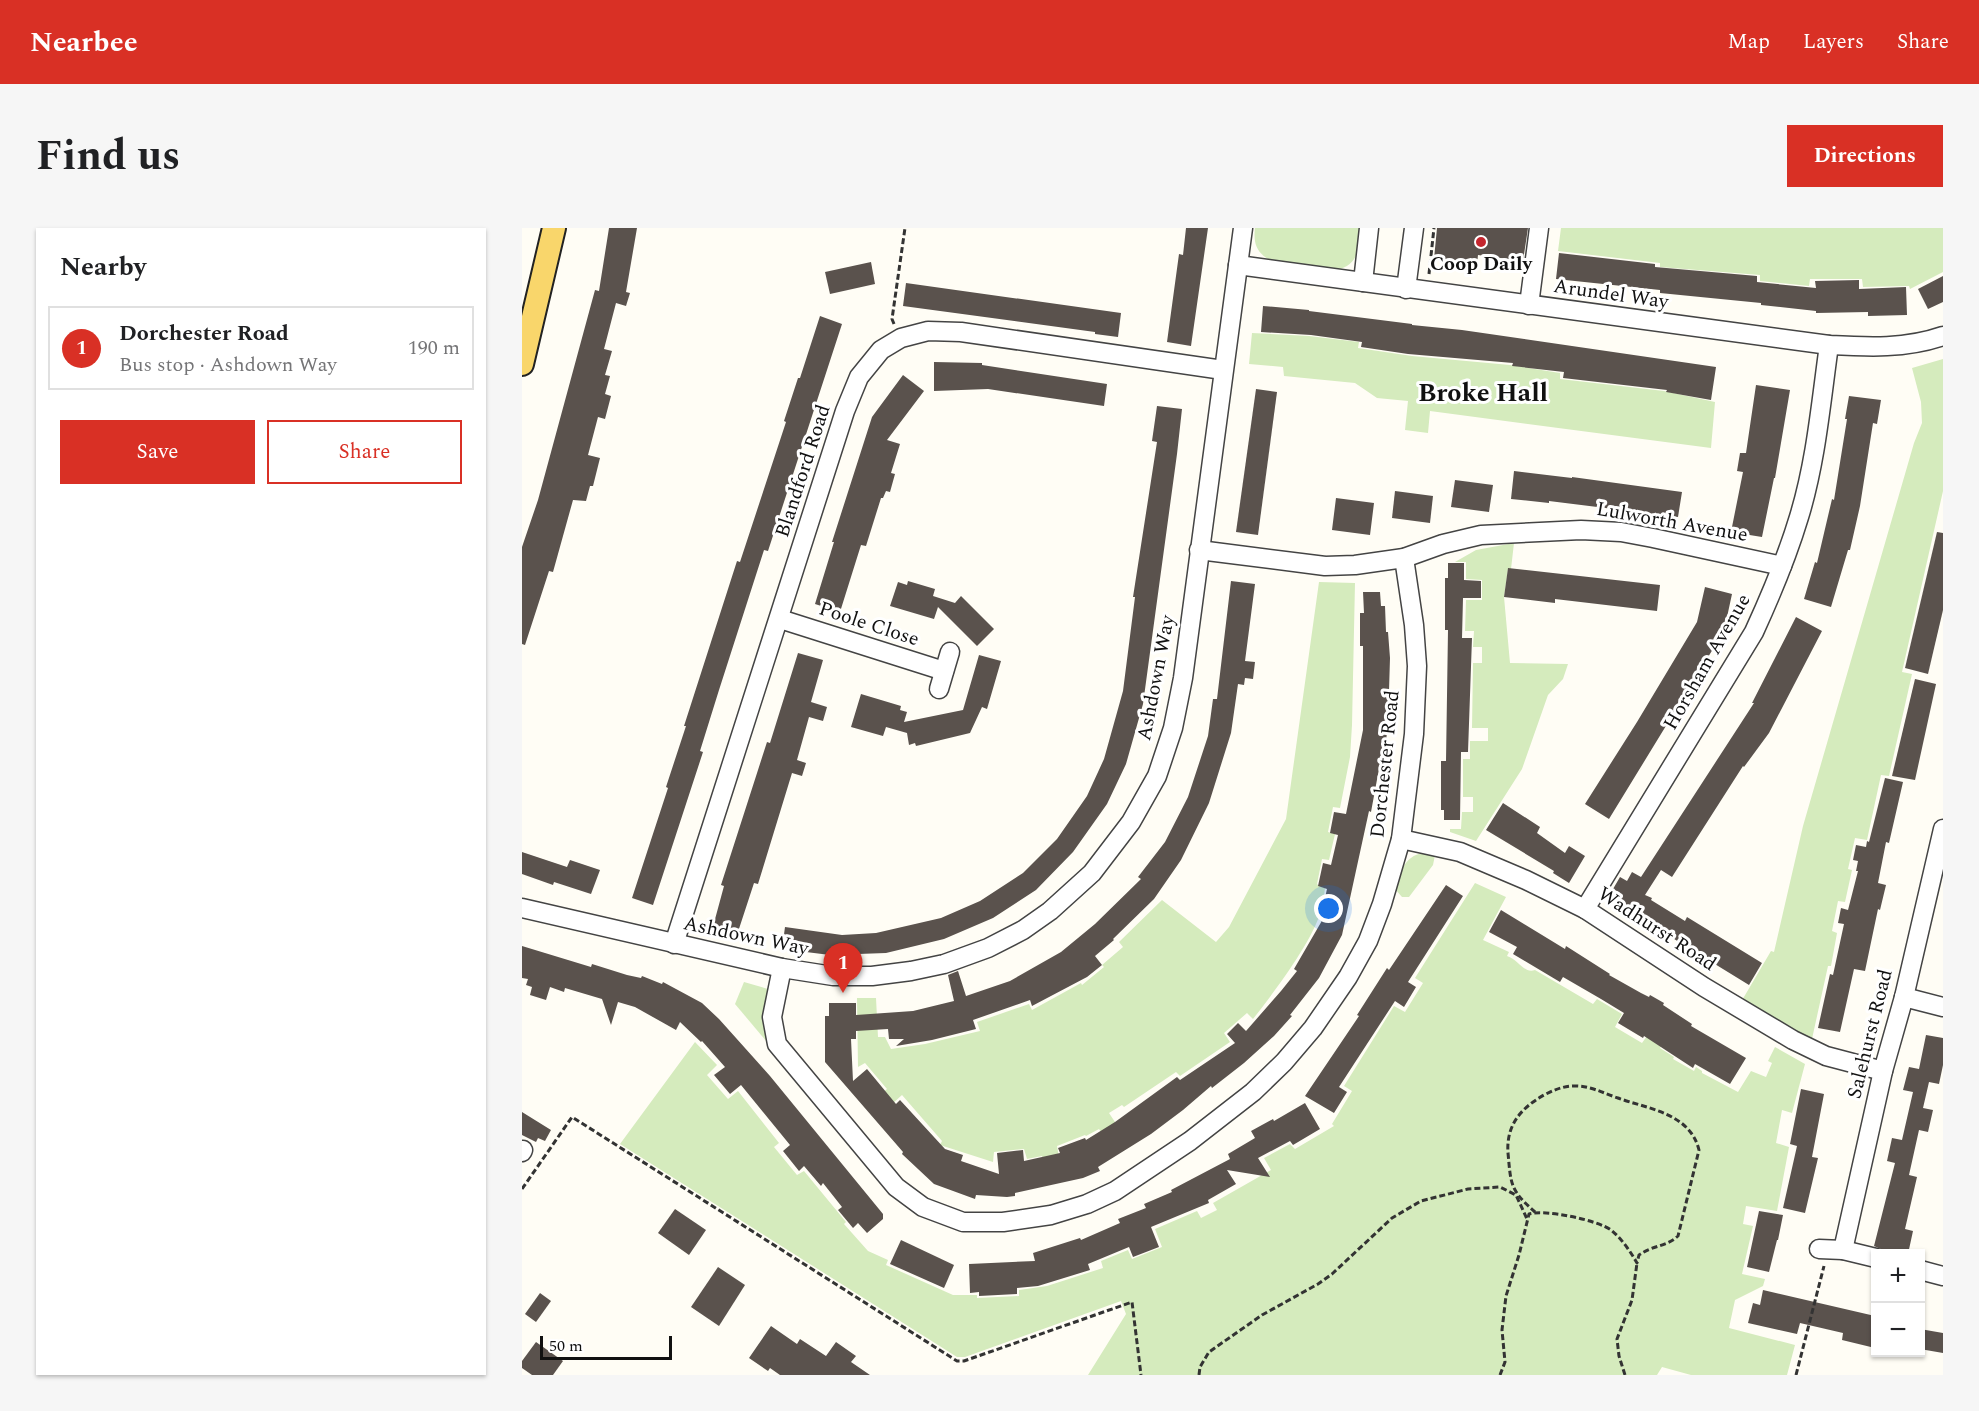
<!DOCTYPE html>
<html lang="en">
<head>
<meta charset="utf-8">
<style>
	body { margin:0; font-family:Spectral,serif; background:#f6f6f6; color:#202124 }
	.controls { position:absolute; right:18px; bottom:18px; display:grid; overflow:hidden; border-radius:0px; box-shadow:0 2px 4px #0004 }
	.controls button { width:54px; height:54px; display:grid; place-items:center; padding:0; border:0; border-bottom:2px solid #e0e0e0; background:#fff; color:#202124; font:30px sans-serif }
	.scale { position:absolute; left:18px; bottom:15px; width:132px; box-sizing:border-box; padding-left:6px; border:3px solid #111; border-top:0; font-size:16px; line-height:21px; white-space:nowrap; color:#111; -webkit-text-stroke:4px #fff; paint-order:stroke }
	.you { position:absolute; left:807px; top:681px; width:21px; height:21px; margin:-15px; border:4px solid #fff; border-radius:50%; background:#1a73e8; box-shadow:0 0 0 9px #1a73e833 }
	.badge { display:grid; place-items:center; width:39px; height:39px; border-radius:50%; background:#d93025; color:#fff; font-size:20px; font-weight:700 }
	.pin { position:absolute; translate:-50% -50px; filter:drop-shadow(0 2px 3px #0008) }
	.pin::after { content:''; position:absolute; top:32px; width:21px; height:18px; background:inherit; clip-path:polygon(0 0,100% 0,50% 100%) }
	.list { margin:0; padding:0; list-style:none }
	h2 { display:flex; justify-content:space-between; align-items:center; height:78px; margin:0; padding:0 24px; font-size:26px }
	h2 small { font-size:20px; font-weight:400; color:#757577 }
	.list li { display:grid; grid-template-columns:39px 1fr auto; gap:18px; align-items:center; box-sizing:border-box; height:84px; margin:0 12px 12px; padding:0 12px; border:2px solid #e0e0e0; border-radius:0px }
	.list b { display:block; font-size:22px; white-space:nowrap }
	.list p { margin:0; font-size:20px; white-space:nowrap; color:#757577 }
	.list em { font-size:20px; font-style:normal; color:#757577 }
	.actions { display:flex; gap:12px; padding:18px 24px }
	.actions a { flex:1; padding:14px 0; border:2px solid #d93025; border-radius:0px; text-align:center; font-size:21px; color:#d93025 }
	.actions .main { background:#d93025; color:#fff }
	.map { position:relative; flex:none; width:1421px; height:1147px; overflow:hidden; border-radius:0px }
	header { display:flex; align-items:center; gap:36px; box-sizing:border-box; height:84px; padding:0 30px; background:#d93025; color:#fff }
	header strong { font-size:28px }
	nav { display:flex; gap:33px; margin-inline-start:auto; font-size:21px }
	.intro { display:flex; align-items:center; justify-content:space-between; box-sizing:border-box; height:144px; padding:0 36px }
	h1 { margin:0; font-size:42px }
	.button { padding:15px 27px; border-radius:0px; background:#d93025; color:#fff; font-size:21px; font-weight:700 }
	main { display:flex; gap:36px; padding:0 36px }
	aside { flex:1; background:#fff; border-radius:0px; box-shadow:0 2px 4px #0004 }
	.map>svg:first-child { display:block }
	.green { fill:#d5ebbd }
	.building { fill:#5a524d }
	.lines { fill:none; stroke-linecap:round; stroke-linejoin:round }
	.minor-casing { stroke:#444; stroke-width:21 }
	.major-casing { stroke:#222; stroke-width:26 }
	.path { stroke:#333; stroke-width:3; stroke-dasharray:6 3; stroke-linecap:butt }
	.minor { stroke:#fff; stroke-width:18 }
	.major { stroke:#f9d66b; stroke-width:22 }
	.poi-dot { fill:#c4262e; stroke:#fff; stroke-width:2 }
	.labels { text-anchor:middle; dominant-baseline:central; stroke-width:6; stroke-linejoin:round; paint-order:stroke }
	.poi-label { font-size:20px; font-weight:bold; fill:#111; stroke:#fff }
	.street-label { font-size:20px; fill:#111; stroke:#fff }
	.district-label { font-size:26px; font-weight:bold; fill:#111; stroke:#fff }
</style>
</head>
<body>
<header>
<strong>Nearbee</strong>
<nav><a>Map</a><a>Layers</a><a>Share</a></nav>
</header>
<div class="intro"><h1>Find us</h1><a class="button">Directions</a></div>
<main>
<aside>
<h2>Nearby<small></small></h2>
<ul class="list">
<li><span class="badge">1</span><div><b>Dorchester Road</b><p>Bus stop · Ashdown Way</p></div><em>190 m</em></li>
</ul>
<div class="actions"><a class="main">Save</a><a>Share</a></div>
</aside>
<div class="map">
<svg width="1421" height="1147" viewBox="0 0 1421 1147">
	<rect width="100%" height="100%" fill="#fffdf5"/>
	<g class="green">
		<path d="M733,0h107c-3,20 -3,38 -27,42l-63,-9c-15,-7 -19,-17 -17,-33z"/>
		<polygon points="1039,0 1421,0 1421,44 1388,61 1387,58 1341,59 1340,51 1288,51 1287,58 1238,53 1238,47 1138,39 1138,35 1036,23"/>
		<polygon points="730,105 787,108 837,114 836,120 890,128 988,137 1038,145 1038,151 1142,163 1193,174 1189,220 908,183 906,205 883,202 886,173 855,170 833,155 762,148 761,139 727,136"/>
		<polygon points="1421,131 1421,263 1380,444 1390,446 1367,548 1359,547 1345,612 1333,610 1326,641 1330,642 1323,674 1316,673 1310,703 1315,705 1309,738 1306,738 1290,811 1219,774 1249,723 1252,724 1281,598 1392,215 1400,195 1399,174 1390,140"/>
		<polygon points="992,315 989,341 986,341 982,369 988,435 1046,436 1041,451 1026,467 1000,541 954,613 928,604 928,601 939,601 940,584 951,584 951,569 941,569 941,531 948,531 948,513 966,513 966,500 950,500 951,435 960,435 960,419 951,419 952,403 943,403 944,372 960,372 960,352 944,351 944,334 933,334 954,322"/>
		<path d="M797,354l36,1 -3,142 -2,32 -10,51 -7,-1 -5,25 7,2 -6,26 -7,-1 -5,25 2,2 6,2c-1,8 -2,16 -4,23 -10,33 -47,81 -68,108l-6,-6 -23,20 6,9 -50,34 -4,-4 -52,35 -2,-2 -13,8 8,12 -15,8 -3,-4 -13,7 -1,-1 -28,11 2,11 -16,3 -1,-4 -15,3 -3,-10 -30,3 -1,10 -53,-17 2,-4 -40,-46 -11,10 -10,-11 6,-5 -22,-26 -7,4 -1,-69h19l2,39h7l6,12 34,-5 55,-13 -3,-9 52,-18 3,6 49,-27 1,2 22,-18 -2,-2 21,-18 -4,-5 43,-42 54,42 13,-15 57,-108z"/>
		<path d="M901,625l12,2 -2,10 -24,32h-7l-7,-8c5,-16 9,-33 28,-36z"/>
		<path d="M953,655l31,14 -23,43 26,12 -2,4c12,4 17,18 28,14l58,34 4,-5 25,15 -7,13 27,16 5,-7 15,9 -2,3 14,9 -1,2 21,12 2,-4 6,4v2l36,19 13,-21 15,6 6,-14 -4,-2 7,-14 30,17 -13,49 -10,-3 -6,33 13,4 -12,64 -31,-5 -3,18 10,2 -11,48 23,5 -2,7 -28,14 -6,28 66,17 -8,30h-96l-29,-8 -5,8h-569l38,-61 -5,-13 -156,56h-8l-337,-213 75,-102 22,23 -10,10 21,24 10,-8 41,52 -5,4 23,28 7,-4 42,51 -2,2 24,27 20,9 -2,5 67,30h24v3l42,-2v-6l28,-4 56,-18 -2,-7 27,-11 4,9 30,-12 -7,-18 42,-18 4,7 16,-8 -4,-7 58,-33 -7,-12 26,-14 5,5 39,-23 -2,-2 20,-33 -8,-5 50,-80 11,6 18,-29 -8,-5z"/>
		<polygon points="222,754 246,761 247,812 245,814 213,776"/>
	</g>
	<g class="building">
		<polygon points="87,0 115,0 104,64 108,65 104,78 94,75 82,121 90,123 83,147 88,148 83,166 89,168 83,191 76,189 66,227 78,230 71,258 68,258 64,273 51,272 31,344 27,343 3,417 0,416 0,319 16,272 73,62 77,63"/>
		<polygon points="664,0 686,0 669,118 645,114 657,26 661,27"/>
		<polygon points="915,0 1006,0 1001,33 956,27 955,36 912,31"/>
		<polygon points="1037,25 1133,36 1133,39 1235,48 1235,54 1294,60 1293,53 1337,52 1337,61 1384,59 1385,87 1346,88 1346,84 1294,85 1294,83 1239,77 1239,75 1138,65 1138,62 1034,51"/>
		<polygon points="349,34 353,56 308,66 303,44"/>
		<polygon points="1421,48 1421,74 1406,81 1396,61"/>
		<polygon points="384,55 599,85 596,109 573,106 573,104 381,78"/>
		<polygon points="741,78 787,82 787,83 890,96 890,97 940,102 1194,139 1189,172 1144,164 1145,162 1041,150 1042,144 990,138 991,135 886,126 839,119 840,114 789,107 739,104"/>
		<polygon points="298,88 320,96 246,323 242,322 197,462 178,523 181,524 131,677 110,670 146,560 144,559 164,498 162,498 215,333 218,334 264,194 262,193 276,150 278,150"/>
		<polygon points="412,134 460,135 460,137 585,156 582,178 466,161 412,163"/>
		<polygon points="381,147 402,163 365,212 378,216 369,245 373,246 368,264 364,263 361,270 359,270 344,318 339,317 318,384 293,376 312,314 310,314 350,189"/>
		<polygon points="1234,157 1268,162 1253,250 1252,250 1240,309 1209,304 1221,244 1215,243 1218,225 1224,225"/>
		<polygon points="734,161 755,164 736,307 714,304"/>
		<polygon points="1327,168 1359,172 1355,196 1351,195 1338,278 1328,322 1326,322 1309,379 1282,371 1293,334 1295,335 1310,271 1312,272 1325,191 1323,191"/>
		<polygon points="635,178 660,181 655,226 621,476 604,536 585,576 551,624 514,662 471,690 422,711 364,725 308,727 260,721 263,699 320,707 354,705 419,690 458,673 501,645 535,611 565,568 582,531 601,463 613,369 611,369 635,214 630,213"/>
		<polygon points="992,243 1050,250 1050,249 1160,264 1156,289 1027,273 1027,275 989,271"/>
		<polygon points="933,252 971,257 967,284 929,279"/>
		<polygon points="873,263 911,268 908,295 870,290"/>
		<polygon points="814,270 852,275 848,307 810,302"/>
		<polygon points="1415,304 1421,305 1421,382 1406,446 1383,440"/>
		<polygon points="926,335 942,335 942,352 959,353 959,370 941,370 940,410 950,410 946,524 939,524 938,592 922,592 922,582 919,582 919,533 924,533 926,402 923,402 923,350 926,350"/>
		<polygon points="986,340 1138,357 1135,383 1033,371 1033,375 982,369"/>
		<polygon points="386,353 413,361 411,368 433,375 439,368 472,401 455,418 416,379 412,391 368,378 376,354 385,357"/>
		<polygon points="709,353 733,356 723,433 733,434 731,451 723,450 722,457 716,456 709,505 687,575 659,632 632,671 591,711 592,712 573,728 580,737 565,749 510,778 508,772 451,792 454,801 410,812 374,818 382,811 367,811 366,801 334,803 334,811 329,811 331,853 345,841 374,876 378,872 423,921 441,927 439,933 477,946 475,925 501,922 502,933 538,925 536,920 563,910 564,912 593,894 655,849 658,852 713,815 705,806 716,795 724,803 759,763 775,743 772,741 805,684 800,683 805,661 796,658 801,635 809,637 816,607 808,605 812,584 824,586 841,502 841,418 838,418 838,385 842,385 841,364 858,364 859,378 863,378 864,404 866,404 868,430 866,496 862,530 859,530 849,584 847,583 820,707 797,750 768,787 770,788 752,808 722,835 690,860 689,858 661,882 629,906 576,939 578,943 561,950 493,965 493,968 485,969 454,967 453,971 412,956 380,926 381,924 303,834 303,788 307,788 307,775 334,775 334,787 391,783 432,773 426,747 436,743 444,768 488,753 539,724 573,696 619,651 616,649 643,614 666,569 686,508 691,471 695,471"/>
		<polygon points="1183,359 1210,366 1202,403 1087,591 1063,576 1115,494 1175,394"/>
		<polygon points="1274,389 1300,403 1247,505 1222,539 1221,538 1150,649 1139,642 1123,667 1130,670 1129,672 1163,693 1165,689 1240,735 1227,757 1144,706 1142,708 1091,675 1098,665 1091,661 1098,649 1105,653 1110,644 1119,649 1232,475 1230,475"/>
		<polygon points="276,425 301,432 289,474 305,479 301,493 287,489 275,532 284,535 280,548 270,545 236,656 232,655 213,713 189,706 202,658 199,657 245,514 248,515"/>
		<polygon points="457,427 479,433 465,481 460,479 448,505 394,518 393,515 387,517 385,505 364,499 361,508 329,499 339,466 379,478 378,482 385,484 382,494 441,482"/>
		<polygon points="1393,451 1414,456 1393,552 1370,548"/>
		<polygon points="1363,550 1381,554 1367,615 1364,614 1356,655 1364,657 1358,682 1356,681 1343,743 1332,741 1318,804 1296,800 1308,746 1311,747 1322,696 1316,695 1319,680 1326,682 1336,643 1334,643 1336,633 1331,632 1334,617 1344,619 1345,613 1347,614"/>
		<polygon points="981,575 1018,599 1015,605 1043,625 1047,618 1063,628 1047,655 1031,645 1032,643 964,602"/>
		<polygon points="0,624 45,639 48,632 78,642 69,666 32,654 31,657 0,646"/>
		<polygon points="924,657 941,668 886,754 894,759 882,779 873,773 817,859 825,864 812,885 783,868 837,788 835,787 865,740 867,742"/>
		<polygon points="979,682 1043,721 1044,718 1088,746 1087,747 1119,765 1127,769 1128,767 1142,775 1141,777 1170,796 1169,798 1224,830 1208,856 1173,836 1171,840 1122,808 1121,810 1096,795 1102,785 1079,771 1041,749 1038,754 991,726 995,719 967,704"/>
		<polygon points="0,718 69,739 70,736 105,747 119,750 120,748 140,756 141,754 180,775 197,791 248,848 361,986 361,991 345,1005 336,995 331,1000 316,982 320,979 301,955 299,958 282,938 277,943 261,923 268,917 219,857 208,866 192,847 203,839 180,813 179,814 158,794 154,802 113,779 96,774 89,797 80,771 43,760 42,764 28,759 24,772 8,767 10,759 4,757 6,751 0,750"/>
		<polygon points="1404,807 1421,810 1421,837 1417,856 1407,854 1401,880 1411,882 1406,904 1397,902 1387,947 1395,949 1383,1001 1391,1003 1386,1026 1365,1026 1361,1022 1352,1018 1373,935 1365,933 1370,910 1380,912 1391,864 1381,862 1387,839 1397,841"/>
		<polygon points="1279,861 1302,866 1290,929 1296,930 1283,985 1261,980 1275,918 1268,916"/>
		<polygon points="783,875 798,901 771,917 768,913 736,930 748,949 705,942 714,956 686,972 687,975 629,999 637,1019 611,1029 607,1019 566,1036 568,1042 516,1058 495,1060 495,1066 457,1068 457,1064 448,1065 447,1036 513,1033 511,1025 558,1010 559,1012 598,995 596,991 624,980 622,976 650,964 649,962 708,931 706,926 733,910 729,903 751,891 752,893"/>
		<polygon points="0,884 29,902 23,913 16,910 14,914 0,907"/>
		<polygon points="153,981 184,1002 167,1027 136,1005"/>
		<polygon points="1237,983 1261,987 1256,1012 1255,1012 1247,1044 1225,1039"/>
		<polygon points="379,1012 432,1037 422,1060 368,1036"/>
		<polygon points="196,1039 223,1057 197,1098 169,1079"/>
		<polygon points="1241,1062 1353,1088 1353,1120 1320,1112 1321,1105 1278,1095 1275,1106 1226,1095 1231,1075 1238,1077"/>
		<polygon points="18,1065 29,1073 14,1094 3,1086"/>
		<polygon points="249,1098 275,1116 278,1111 304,1128 314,1114 334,1128 329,1134 348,1147 258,1147 248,1140 246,1143 227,1130"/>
		<polygon points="1398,1101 1421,1105 1421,1125 1398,1121"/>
		<polygon points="14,1114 41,1133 31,1147 10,1147 0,1140 0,1133"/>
	</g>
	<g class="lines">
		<g class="minor-casing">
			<g id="minor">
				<path d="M716,37l591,80c39,2 77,4 114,-9"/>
				<polyline points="841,54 847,0"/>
				<polyline points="884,61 892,0"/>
				<polyline points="1007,77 1017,0"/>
				<polyline points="677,322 803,338 833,337 882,330 921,316 959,307 1059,302 1099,304 1131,310 1260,338"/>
				<polyline points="258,391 422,443"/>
				<polyline points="417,461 428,424"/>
				<polyline points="879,611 938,624 1004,652 1063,681 1182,759 1271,812 1304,828 1361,843"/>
				<polyline points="0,680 260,740 311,748 350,748 389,743 422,736 466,720 501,702 528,683 570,645 609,594 635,548 651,500 661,450 721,0"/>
				<path d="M1063,681l169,-277c17,-37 33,-75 45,-115 17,-55 22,-115 30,-172"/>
				<polyline points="152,716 323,183 337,149 359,122 379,110 406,103 439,104 701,142"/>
				<polyline points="260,740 250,789 255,816 374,959 401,979 441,994 481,994 529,987 565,976 593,963 668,913 731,864 762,834 791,800 826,749 846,713 860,676 879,611 892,506 895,438 892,397 882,330"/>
				<polyline points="1382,769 1421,779"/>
				<polyline points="0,924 1,922"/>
				<polyline points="1297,1021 1321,1022 1354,1030"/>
				<polyline points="1321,1022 1361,843 1382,769 1421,601"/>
				<polyline points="1398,1042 1421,1048"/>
			</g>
		</g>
		<g class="major-casing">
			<polyline id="major" points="0,136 32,0"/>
		</g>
		<g class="path">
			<polyline points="907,46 912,0"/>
			<polyline points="372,96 370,91 383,0"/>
			<polyline points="0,961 50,889 435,1133 442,1133 610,1074 619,1147"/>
			<polyline points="677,1147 678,1139 687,1124 740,1087 796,1056 810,1046 870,990 899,973 946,961 978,959 994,967 1005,991"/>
			<path d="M978,1147l5,-13 -3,-32 4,-34 13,-41 10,-41c16,-5 68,6 82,16 11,9 19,21 26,33l2,-8c14,-10 27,-8 39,-19l21,-86c-9,-37 -51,-41 -81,-52 -15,-5 -27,-12 -43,-12 -12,0 -21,4 -31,9 -23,13 -38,30 -36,58 3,32 2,37 27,59"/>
			<polyline points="1103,1147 1097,1128 1095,1111 1110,1072 1115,1035"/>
			<polyline points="1274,1147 1302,1038"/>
		</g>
		<use href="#minor" class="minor"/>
		<use href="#major" class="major"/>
	</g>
	<circle class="poi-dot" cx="959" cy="14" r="6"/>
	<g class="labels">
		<g class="poi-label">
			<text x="959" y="36">Coop Daily</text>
		</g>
		<g class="street-label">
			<text transform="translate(1089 66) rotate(8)">Arundel Way</text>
			<text transform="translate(281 243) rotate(-72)">Blandford Road</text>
			<text transform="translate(1150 294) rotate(10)">Lulworth Avenue</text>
			<text transform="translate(347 396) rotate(18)">Poole Close</text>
			<text transform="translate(1185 434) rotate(-60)">Horsham Avenue</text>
			<text transform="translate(634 450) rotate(-79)">Ashdown Way</text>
			<text transform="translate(863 536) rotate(-84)">Dorchester Road</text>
			<text transform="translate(1135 701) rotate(33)">Wadhurst Road</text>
			<text transform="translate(224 708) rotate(12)">Ashdown Way</text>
			<text transform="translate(1348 806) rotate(-76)">Salehurst Road</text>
		</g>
		<g class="district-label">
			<text x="961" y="165">Broke Hall</text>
		</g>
	</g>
</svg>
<div class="controls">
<button>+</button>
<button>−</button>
</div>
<div class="scale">50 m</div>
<div class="you"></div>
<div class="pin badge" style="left:321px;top:765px">1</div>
</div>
</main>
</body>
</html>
